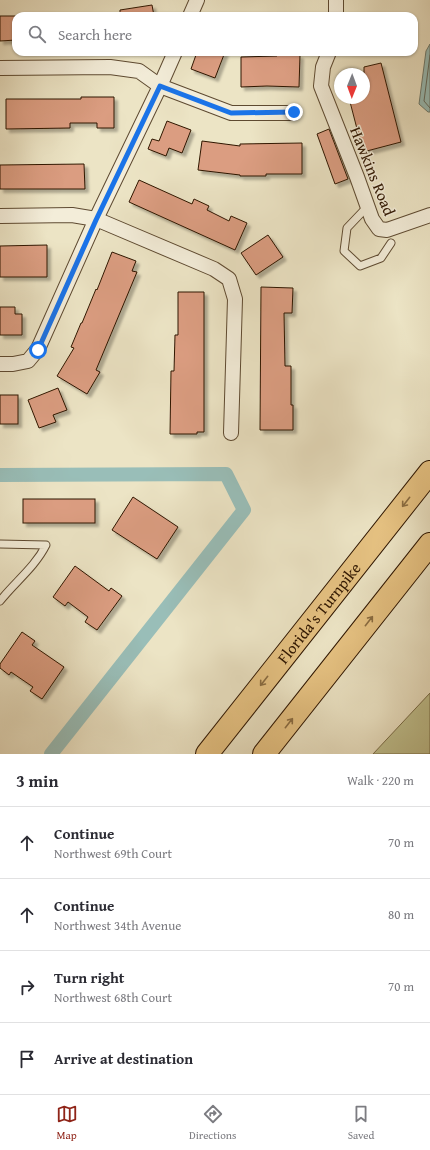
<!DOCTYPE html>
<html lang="en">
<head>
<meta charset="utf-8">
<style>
	body { margin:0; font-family:"Gentium Book Plus",serif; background:#f7f7f7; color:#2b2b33 }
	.compass { position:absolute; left:334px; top:68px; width:36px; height:36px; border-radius:50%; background:#fff; box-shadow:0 1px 3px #0004; rotate:181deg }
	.stop { position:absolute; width:12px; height:12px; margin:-9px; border:3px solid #1a73e8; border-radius:50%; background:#fff }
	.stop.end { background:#1a73e8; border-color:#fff; box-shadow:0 1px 4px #0008 }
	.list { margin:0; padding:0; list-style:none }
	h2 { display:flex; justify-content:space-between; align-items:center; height:52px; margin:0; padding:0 16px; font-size:17px }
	h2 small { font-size:13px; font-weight:400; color:#7c7c81 }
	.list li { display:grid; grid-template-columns:26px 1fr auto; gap:12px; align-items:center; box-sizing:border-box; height:72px; padding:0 16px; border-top:1px solid #e1e1e2 }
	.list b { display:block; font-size:15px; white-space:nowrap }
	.list p { margin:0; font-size:13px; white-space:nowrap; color:#7c7c81 }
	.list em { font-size:13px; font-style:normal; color:#7c7c81 }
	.icon { flex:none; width:22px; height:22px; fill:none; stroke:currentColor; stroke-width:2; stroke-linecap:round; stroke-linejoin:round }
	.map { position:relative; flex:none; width:430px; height:754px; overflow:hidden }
	.search { position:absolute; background:#fff; box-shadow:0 1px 3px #0004; left:12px; right:12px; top:12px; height:44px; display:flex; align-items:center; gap:10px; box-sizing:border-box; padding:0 14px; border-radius:12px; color:#7c7c81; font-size:15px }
	.sheet { height:340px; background:#fff }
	nav { display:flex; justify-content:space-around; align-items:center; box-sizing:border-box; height:56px; border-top:1px solid #e1e1e2; background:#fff; font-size:11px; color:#7c7c81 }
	nav a { display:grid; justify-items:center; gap:2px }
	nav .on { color:#8f2418 }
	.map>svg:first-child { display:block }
	.green { fill:#c0c18f; stroke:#786c48 }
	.water { fill:#99beb8; stroke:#6f7b6e }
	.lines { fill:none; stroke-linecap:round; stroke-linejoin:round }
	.shore { stroke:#646a5c; stroke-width:1 }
	.canal { stroke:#99beb8; stroke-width:14 }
	.building { fill:#db9d81; stroke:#2f1600; filter:url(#shadow) }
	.service-casing { stroke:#5e4a31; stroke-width:9 }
	.minor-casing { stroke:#5e4a31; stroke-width:16 }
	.motorway-casing { stroke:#2f1600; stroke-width:24 }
	.service { stroke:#f3edd9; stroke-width:7 }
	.minor { stroke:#f3edd9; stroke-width:14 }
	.motorway { stroke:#e6c282; stroke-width:22 }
	.oneway { stroke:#8a6c41 }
	.route { stroke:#1a73e8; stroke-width:5 }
	.labels { text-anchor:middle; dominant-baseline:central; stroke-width:3; stroke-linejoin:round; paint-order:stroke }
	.street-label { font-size:16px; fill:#2f1600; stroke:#f3edd9 }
</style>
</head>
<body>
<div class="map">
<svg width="430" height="754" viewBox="0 0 430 754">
	<defs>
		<filter id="shadow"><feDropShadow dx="3.5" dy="3.5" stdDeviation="1" flood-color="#0004"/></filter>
	</defs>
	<rect width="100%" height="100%" fill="#ece4c5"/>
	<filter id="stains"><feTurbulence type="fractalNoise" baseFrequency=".005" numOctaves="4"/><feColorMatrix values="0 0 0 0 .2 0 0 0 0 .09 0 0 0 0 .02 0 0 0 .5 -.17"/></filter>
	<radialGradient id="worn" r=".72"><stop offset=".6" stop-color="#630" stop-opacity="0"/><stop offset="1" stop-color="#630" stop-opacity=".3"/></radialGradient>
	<polygon class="green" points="430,693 430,754 373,754"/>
	<polygon class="water" points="430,44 430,112 428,112 419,104 426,51"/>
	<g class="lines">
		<polyline class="shore" points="430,55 424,101 430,108"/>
		<polyline class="canal" points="0,475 226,474 244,510 51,754"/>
	</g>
	<g class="building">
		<polygon points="152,5 154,16 120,16 120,10"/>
		<polygon points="0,16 16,16 16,40 0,41"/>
		<polygon points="197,52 225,52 215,78 191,69"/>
		<polygon points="277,53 300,55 299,87 267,86 241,87 241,57 277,56"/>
		<polygon points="381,63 401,142 363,152 349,98 364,98 364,67"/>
		<polygon points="81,97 114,97 114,128 97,128 97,123 70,123 70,128 6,129 6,99 81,99"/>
		<polygon points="167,121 191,130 182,153 169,148 166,156 148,149 152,139 159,141"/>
		<polygon points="329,129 348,179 335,184 317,134"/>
		<polygon points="202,141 240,146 240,144 302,143 302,174 266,174 266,176 240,176 240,175 198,170"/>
		<polygon points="84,164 85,189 0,189 0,165"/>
		<polygon points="139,180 192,204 194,199 209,206 207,210 229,221 231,216 247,223 235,250 129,202"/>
		<polygon points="268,235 283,257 256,275 241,253"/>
		<polygon points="47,245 47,277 0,277 0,246"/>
		<polygon points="112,252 136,261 132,271 137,272 96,370 100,372 87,394 57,376 74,348 71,347 81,323 82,323 96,289 97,290"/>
		<polygon points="261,287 293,288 292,313 284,313 285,366 291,366 291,405 293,405 293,430 260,430"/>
		<polygon points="178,292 204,292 204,432 197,432 197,434 170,434 171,371 174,371 175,335 178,335"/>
		<polygon points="0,307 15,307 15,314 22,314 22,335 0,335"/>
		<polygon points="58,388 67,410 53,415 56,422 39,428 28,400"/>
		<rect x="0" y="395" width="18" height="29"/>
		<polygon points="133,497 178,527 157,559 112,530"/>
		<rect x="23" y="499" width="72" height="24"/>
		<polygon points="75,566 109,591 111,588 122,596 97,630 85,622 88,617 68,602 65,606 53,597"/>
		<polygon points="22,632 35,641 32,645 64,667 42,699 30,691 33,687 11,672 9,675 0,668 0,664"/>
	</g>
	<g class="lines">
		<g class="service-casing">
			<g id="service">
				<polyline points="367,207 347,228 344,251 360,266 381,258 391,243"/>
				<path d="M0,544l46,1c-11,22 -31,37 -46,56"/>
			</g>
		</g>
		<g class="minor-casing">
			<g id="minor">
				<polyline points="190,16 197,0"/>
				<polyline points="336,16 336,0"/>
				<polyline points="329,52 323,67 321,86 357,177 372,219 379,229 387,230 430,215"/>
				<polyline points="0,68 110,67 139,71 160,86 231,113 294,113"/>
				<polyline points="0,216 72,215 96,219 214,269 229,279 235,299 231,433"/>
				<polyline points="0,364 13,364 28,361 38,349 96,219 160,86 175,52"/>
			</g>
		</g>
		<g class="motorway-casing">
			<g id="motorway">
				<path id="s1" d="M207,754l223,-282"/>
				<polyline points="264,754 430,544"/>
			</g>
		</g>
		<use href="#service" class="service"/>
		<use href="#minor" class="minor"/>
		<use href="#motorway" class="motorway"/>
	</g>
	<defs><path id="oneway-shaft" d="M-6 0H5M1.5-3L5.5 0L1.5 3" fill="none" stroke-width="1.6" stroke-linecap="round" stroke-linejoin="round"/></defs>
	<g class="oneway">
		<use href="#oneway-shaft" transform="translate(406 502) rotate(128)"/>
		<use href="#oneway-shaft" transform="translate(369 621) rotate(-52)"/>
		<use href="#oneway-shaft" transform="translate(264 681) rotate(128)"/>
		<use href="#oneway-shaft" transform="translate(289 723) rotate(-52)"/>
	</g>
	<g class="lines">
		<polyline class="route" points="38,350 96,220 160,86 231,113 294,112"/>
	</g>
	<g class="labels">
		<g class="street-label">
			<text transform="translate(373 171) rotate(68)">Hawkins Road</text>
			<text stroke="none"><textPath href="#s1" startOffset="180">Florida's Turnpike</textPath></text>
		</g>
	</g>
	<rect width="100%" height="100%" filter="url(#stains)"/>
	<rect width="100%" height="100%" fill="url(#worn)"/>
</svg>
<svg class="compass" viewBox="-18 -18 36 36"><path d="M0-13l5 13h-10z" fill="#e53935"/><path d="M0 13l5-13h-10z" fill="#7c7c81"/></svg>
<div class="stop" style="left:38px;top:350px"></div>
<div class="stop end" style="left:294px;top:112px"></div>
<div class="search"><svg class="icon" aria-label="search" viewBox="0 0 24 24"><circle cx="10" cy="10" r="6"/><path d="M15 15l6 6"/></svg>Search here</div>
</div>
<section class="sheet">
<h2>3 min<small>Walk · 220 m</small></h2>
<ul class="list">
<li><svg class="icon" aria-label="ahead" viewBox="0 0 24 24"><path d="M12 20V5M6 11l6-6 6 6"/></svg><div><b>Continue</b><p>Northwest 69th Court</p></div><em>70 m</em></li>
<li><svg class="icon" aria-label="ahead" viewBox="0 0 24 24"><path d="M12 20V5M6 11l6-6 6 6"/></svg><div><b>Continue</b><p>Northwest 34th Avenue</p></div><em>80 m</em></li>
<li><svg class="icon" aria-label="right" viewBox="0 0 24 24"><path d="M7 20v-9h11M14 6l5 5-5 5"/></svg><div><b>Turn right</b><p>Northwest 68th Court</p></div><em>70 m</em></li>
<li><svg class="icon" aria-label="arrive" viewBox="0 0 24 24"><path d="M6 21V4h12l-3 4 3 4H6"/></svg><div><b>Arrive at destination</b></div></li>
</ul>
</section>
<nav>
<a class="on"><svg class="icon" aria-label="map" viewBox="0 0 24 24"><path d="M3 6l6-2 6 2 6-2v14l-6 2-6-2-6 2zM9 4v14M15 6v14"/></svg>Map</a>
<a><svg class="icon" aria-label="directions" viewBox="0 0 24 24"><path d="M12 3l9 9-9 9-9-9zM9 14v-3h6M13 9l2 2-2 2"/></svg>Directions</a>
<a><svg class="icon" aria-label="saved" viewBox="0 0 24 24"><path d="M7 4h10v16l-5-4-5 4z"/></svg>Saved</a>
</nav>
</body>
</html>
